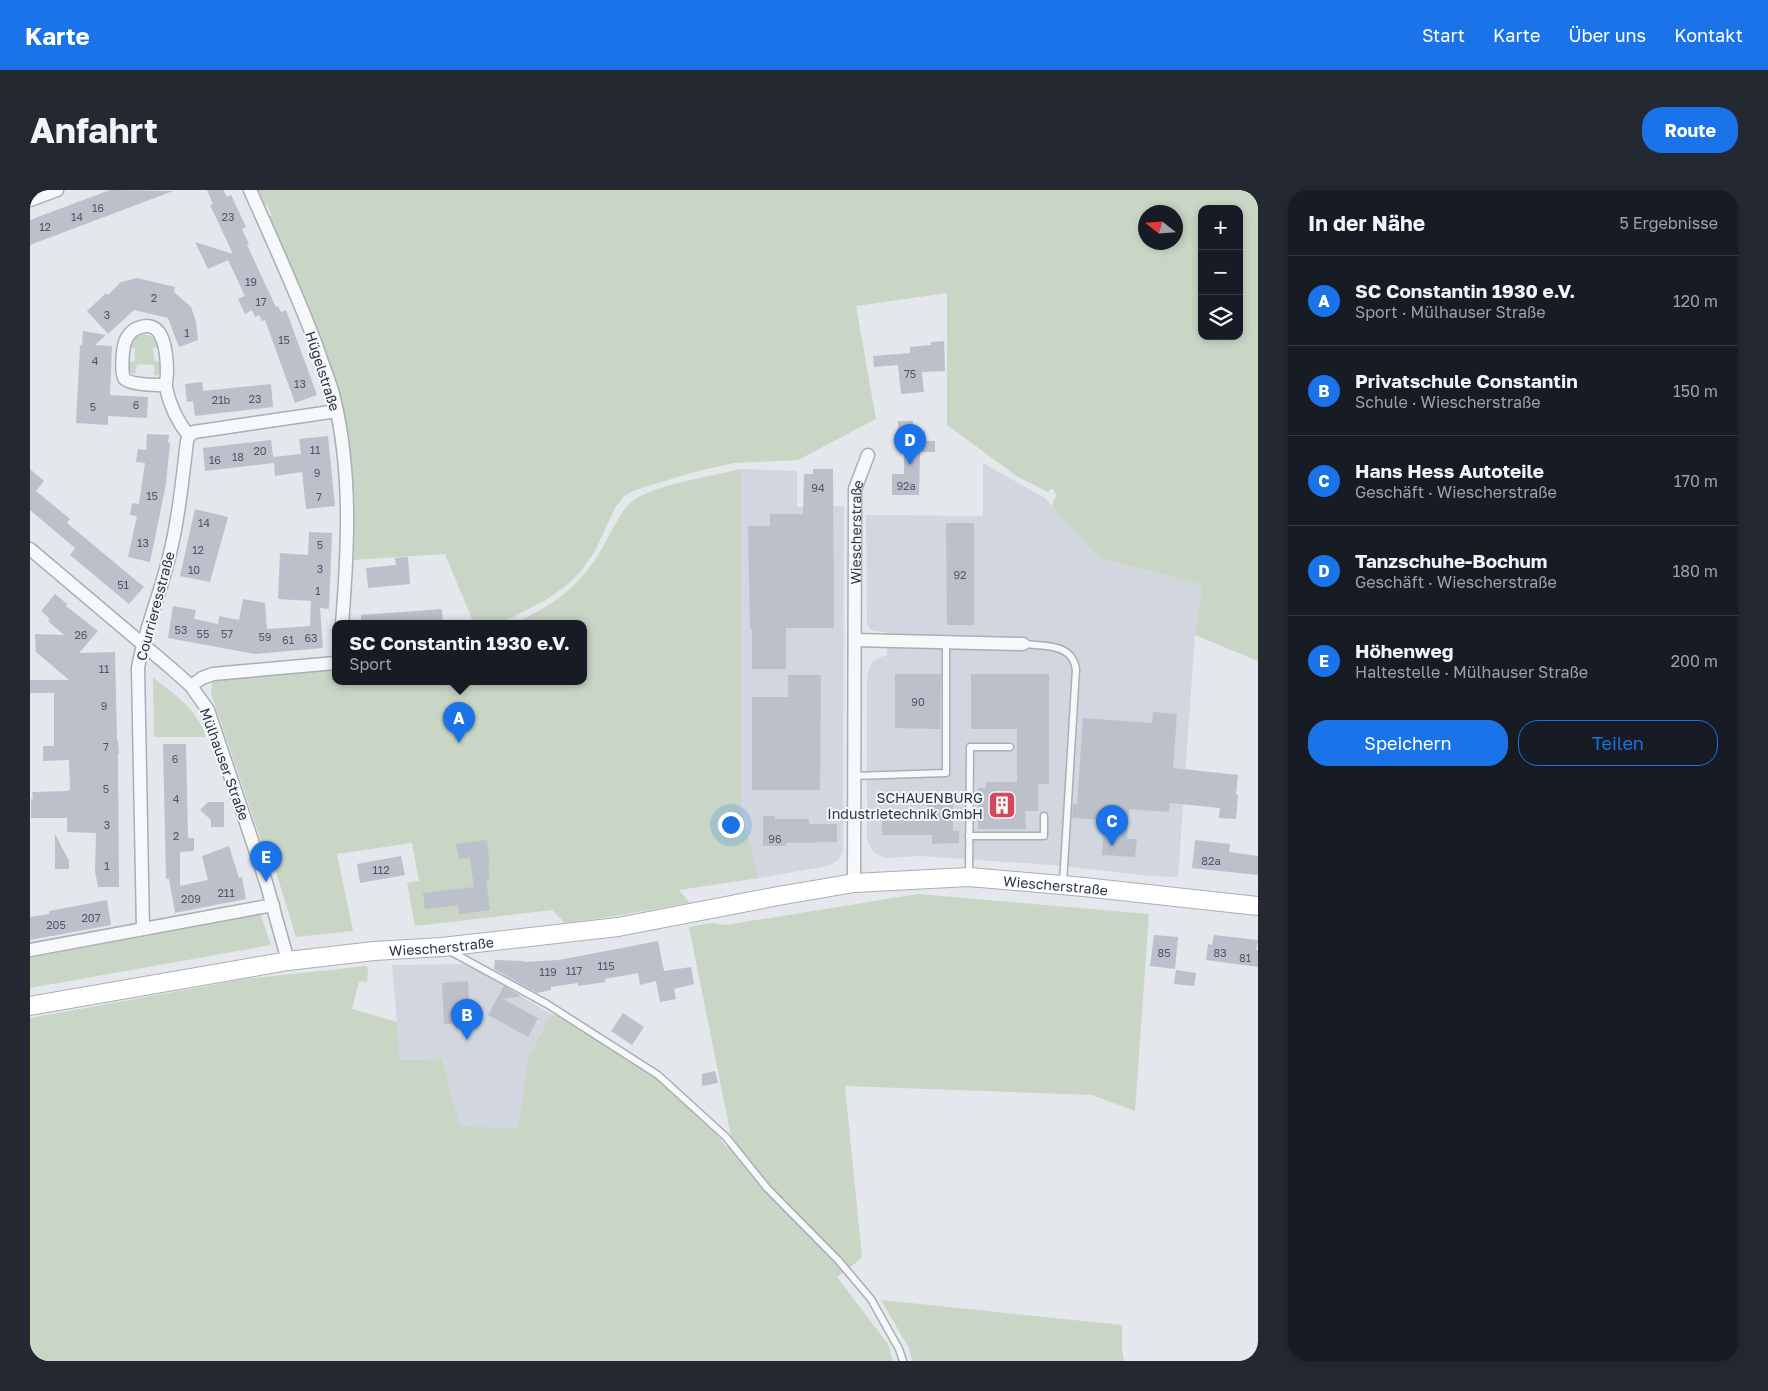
<!DOCTYPE html>
<html lang="de">
<head>
<meta charset="utf-8">
<style>
	body { margin:0; font-family:"Golos Text",sans-serif; background:#242831; color:#f1f3f6 }
	.controls { position:absolute; right:15px; top:15px; display:grid; overflow:hidden; border-radius:10px; box-shadow:0 2px 8px #0003 }
	.controls button { width:45px; height:45px; display:grid; place-items:center; padding:0; border:0; border-bottom:1px solid #363941; background:#171b24; color:#f1f3f6; font:25px sans-serif }
	.compass { position:absolute; left:1108px; top:15px; width:45px; height:45px; border-radius:50%; background:#171b24; box-shadow:0 2px 8px #0003; rotate:287deg }
	.you { position:absolute; left:700px; top:634px; width:18px; height:18px; margin:-12px; border:4px solid #fff; border-radius:50%; background:#1a73e8; box-shadow:0 0 0 8px #1a73e833 }
	.badge { display:grid; place-items:center; width:32px; height:32px; border-radius:50%; background:#1a73e8; color:#fff; font-size:16px; font-weight:700 }
	.pin { position:absolute; translate:-50% -41px; filter:drop-shadow(0 1px 2px #0008) }
	.pin::after { content:''; position:absolute; top:26px; width:18px; height:15px; background:inherit; clip-path:polygon(0 0,100% 0,50% 100%) }
	.popup { position:absolute; left:302px; top:430px; width:255px; height:65px; box-sizing:border-box; display:grid; place-content:center; border-radius:10px; background:#171b24; filter:drop-shadow(0 1px 4px #0005); font-size:16px; white-space:nowrap; color:#9ea1a6 }
	.popup b { font-size:19px; color:#f1f3f6 }
	.popup::after { content:''; position:absolute; left:50%; top:100%; margin-left:-10px; border:10px solid transparent; border-top-color:#171b24 }
	.list { margin:0; padding:0; list-style:none }
	h2 { display:flex; justify-content:space-between; align-items:center; height:65px; margin:0; padding:0 20px; font-size:21px }
	h2 small { font-size:16px; font-weight:400; color:#9ea1a6 }
	.list li { display:grid; grid-template-columns:32px 1fr auto; gap:15px; align-items:center; box-sizing:border-box; height:90px; padding:0 20px; border-top:1px solid #363941 }
	.list b { display:block; font-size:19px; white-space:nowrap }
	.list p { margin:0; font-size:16px; white-space:nowrap; color:#9ea1a6 }
	.list em { font-size:16px; font-style:normal; color:#9ea1a6 }
	.actions { display:flex; gap:10px; padding:15px 20px }
	.actions a { flex:1; padding:11px 0; border:1px solid #1a73e8; border-radius:20px; text-align:center; font-size:18px; color:#1a73e8 }
	.actions .main { background:#1a73e8; color:#fff }
	.icon { flex:none; width:28px; height:28px; fill:none; stroke:currentColor; stroke-width:2; stroke-linecap:round; stroke-linejoin:round }
	.map { position:relative; flex:none; width:1228px; height:1171px; overflow:hidden; border-radius:20px }
	header { display:flex; align-items:center; gap:30px; box-sizing:border-box; height:70px; padding:0 25px; background:#1a73e8; color:#fff }
	header strong { font-size:24px }
	nav { display:flex; gap:28px; margin-inline-start:auto; font-size:18px }
	.intro { display:flex; align-items:center; justify-content:space-between; box-sizing:border-box; height:120px; padding:0 30px }
	h1 { margin:0; font-size:35px }
	.button { padding:12px 22px; border-radius:20px; background:#1a73e8; color:#fff; font-size:18px; font-weight:700 }
	main { display:flex; gap:30px; padding:0 30px }
	aside { flex:1; background:#171b24; border-radius:20px; box-shadow:0 2px 8px #0003 }
	.map>svg:first-child { display:block }
	.built { fill:#d2d6de }
	.green { fill:#c9d6c5; fill-rule:evenodd }
	.building { fill:#bbc0ca }
	.lines { fill:none; stroke-linecap:round; stroke-linejoin:round }
	.lane-casing { stroke:#a9aeb7; stroke-width:9 }
	.street-casing { stroke:#a9aeb7; stroke-width:15 }
	.secondary-casing { stroke:#a9aeb7; stroke-width:20 }
	.lane { stroke:#f7f8fa; stroke-width:6 }
	.street { stroke:#f7f8fa; stroke-width:12 }
	.secondary { stroke:#fff; stroke-width:18 }
	.labels { text-anchor:middle; dominant-baseline:central; stroke-width:4; stroke-linejoin:round; paint-order:stroke }
	.number-label { font-size:11px; fill:#4f5766 }
	.street-label { font-size:14px; fill:#2b3445; stroke:#f4f6f9 }
	.poi-label { font-size:14px; fill:#2b3445; stroke:#f4f6f9; text-anchor:end }
</style>
</head>
<body>
<header>
<strong>Karte</strong>
<nav><a>Start</a><a>Karte</a><a>Über uns</a><a>Kontakt</a></nav>
</header>
<div class="intro"><h1>Anfahrt</h1><a class="button">Route</a></div>
<main>
<div class="map">
<svg width="1228" height="1171" viewBox="0 0 1228 1171">
	<rect width="100%" height="100%" fill="#e4e7ec"/>
	<g class="built">
		<polygon points="953,273 1015,308 1069,368 1172,395 1165,445 1148,687 1120,686 1023,675 890,666 855,668 845,663 840,657 837,649 837,485 842,472 848,468 857,465 856,442 844,441 840,439 837,434 836,325 953,326"/>
		<polygon points="711,279 767,281 767,317 814,316 813,661 808,670 798,676 729,688 711,619"/>
		<polygon points="437,774 521,824 498,868 488,938 430,936 412,869 369,870 367,832 362,775"/>
	</g>
	<g class="green">
		<path d="M224,0h1004v471l-63,-26 7,-50 -103,-27 -47,-52 4,-10 -2,-6 -3,-1 -3,3 -30,-15 -71,-52v-132l-91,13 20,113 -78,41 -64,3 -36,8 -63,19 -11,6 -9,12 -20,43 -13,19 -15,15 -21,15 -47,24h-25l-29,-70 -92,6v-32l-5,-79 -82,-231 6,-3 -5,-10 -6,2zM1172,19h37v127h-37zM1116,22h30v30h-30z"/>
		<path d="M112,145c8,-1 15,3 16,12l-5,1 1,13h7l1,11 -6,4 -2,-1v-10l-17,-1 -2,11 -6,-4 -1,-9 7,-1v-13h-4v-5l5,-6z"/>
		<path d="M711,279v340l18,69 -80,12 11,13 -81,14 -44,6 -13,-13 -137,16 -8,-43 12,-2 -7,-38 -75,11 16,77 -57,6 -20,-65 -4,1 -61,-180 1,-10 4,-4 119,-11v14h248v-58h-69c39,-20 63,-34 86,-72 9,-14 18,-37 29,-48 20,-19 84,-28 112,-35z"/>
		<path d="M123,487c23,20 42,29 53,60h-52z"/>
		<polygon points="888,704 1119,724 1105,921 1062,905 815,896 832,1068 807,1087 858,1154 863,1171 0,1171 0,828 215,789 336,776 338,778 337,792 329,791 322,819 367,832 369,870 412,869 430,936 488,938 498,868 521,824 531,827 626,888 687,944 696,957 702,951 659,737 681,733 696,735"/>
		<polygon points="230,723 241,755 0,798 0,766"/>
		<polygon points="851,1110 1092,1135 1092,1160 1094,1171 882,1171 879,1158"/>
	</g>
	<g class="building">
		<polygon points="80,0 143,1 0,55 0,30"/>
		<polygon points="177,0 193,0 197,7 201,5 216,37 212,39 219,54 217,55 236,96 246,117 248,116 251,122 256,120 287,205 265,213 235,130 232,131 229,125 225,127 222,120 215,124 208,109 215,106 198,70 178,79 165,52 203,64 180,15 183,14"/>
		<polygon points="107,88 145,97 144,102 161,117 166,131 168,150 149,157 138,128 104,120 78,144 57,121 76,103 78,105 91,92"/>
		<polygon points="53,141 76,145 65,155 82,156 80,205 118,207 117,228 78,226 78,235 46,233 50,155 52,155"/>
		<polygon points="914,151 915,181 892,182 894,202 871,204 868,175 844,177 843,166 880,163 880,157 901,155 901,152"/>
		<polygon points="172,192 173,201 241,194 243,217 165,226 163,211 157,212 155,194"/>
		<polygon points="868,231 883,231 883,241 895,241 895,251 905,251 905,262 890,262 889,305 862,305 862,284 874,284 874,250 868,251"/>
		<polygon points="117,244 139,245 138,253 140,253 136,294 120,372 98,367 107,326 100,325 102,313 109,314 115,273 106,272 108,259 116,260"/>
		<polygon points="298,246 305,316 276,319 272,282 245,286 244,273 175,281 173,258 241,250 244,273 243,267 271,264 269,249"/>
		<polygon points="0,279 14,291 6,301 40,329 37,333 114,397 99,414 40,365 45,358 0,320"/>
		<polygon points="783,279 803,279 804,438 756,438 756,479 722,479 722,439 720,439 718,336 740,336 740,324 773,324 774,284 783,284"/>
		<polygon points="165,319 198,327 180,392 150,386"/>
		<polygon points="916,333 944,333 944,435 917,435"/>
		<polygon points="279,342 302,343 299,419 290,418 293,458 225,464 138,448 143,416 166,420 164,429 188,434 189,426 209,430 213,409 235,413 237,439 280,436 281,411 248,409 250,363 278,365"/>
		<polygon points="378,367 380,394 338,398 336,378 366,375 365,368"/>
		<polygon points="25,404 37,414 36,416 68,441 49,463 85,462 87,550 88,550 89,564 88,564 89,697 68,697 65,681 66,643 37,642 37,628 1,628 1,609 3,609 2,602 38,601 40,599 39,570 13,571 13,556 24,556 24,503 0,503 0,490 39,490 6,462 5,444 34,445 18,431 20,429 11,421"/>
		<polygon points="412,419 413,434 331,434 331,425"/>
		<polygon points="865,484 911,484 910,539 865,538"/>
		<polygon points="941,484 1019,484 1019,594 1008,594 1008,621 995,621 996,639 948,639 948,598 956,598 956,592 987,592 987,539 941,539"/>
		<polygon points="758,485 791,485 790,600 722,600 722,507 758,507"/>
		<polygon points="1123,522 1147,524 1143,578 1208,585 1206,605 1208,605 1206,629 1189,628 1190,618 1140,613 1139,622 1099,619 1097,649 1107,649 1105,667 1072,665 1074,630 1042,628 1043,614 1047,615 1053,528 1122,533"/>
		<polygon points="133,554 156,554 158,648 164,648 164,661 150,662 150,696 178,690 172,666 199,656 209,688 212,687 216,709 145,723 139,689 136,689"/>
		<polygon points="909,606 923,606 923,641 929,641 929,653 902,654 902,645 852,645 852,622 897,623 897,611 908,611"/>
		<polygon points="178,612 194,612 194,637 181,637 181,630 170,620"/>
		<polygon points="733,626 745,626 745,629 779,629 779,634 807,634 807,652 756,653 756,656 733,656"/>
		<polygon points="25,644 39,671 39,679 25,679"/>
		<polygon points="457,650 460,675 458,675 460,689 456,690 460,720 429,724 428,715 395,719 393,703 444,697 440,668 429,669 426,654"/>
		<polygon points="1165,650 1200,654 1199,662 1228,666 1228,685 1162,678"/>
		<polygon points="371,666 375,685 330,693 327,674"/>
		<polygon points="77,710 81,735 0,750 0,727 19,724 19,721"/>
		<polygon points="1124,745 1148,747 1145,779 1120,776"/>
		<polygon points="1184,745 1228,750 1226,760 1228,760 1228,777 1176,770 1178,754 1182,755"/>
		<polygon points="628,751 634,781 661,777 664,794 644,799 646,809 630,812 626,791 610,795 608,783 575,789 576,792 548,796 548,793 534,795 521,797 521,800 507,803 464,779 465,770 494,771 494,772 529,770"/>
		<polygon points="1146,780 1166,783 1164,796 1144,794"/>
		<polygon points="438,791 439,813 445,813 446,833 414,834 412,793"/>
		<polygon points="474,796 491,806 473,809 508,828 498,847 458,825"/>
		<polygon points="593,823 614,837 602,855 581,841"/>
		<polygon points="685,881 688,893 672,896 672,884"/>
	</g>
	<g class="lines">
		<g class="lane-casing">
			<g id="lane">
				<path d="M993,454c21,2 49,-1 53,25l-13,215"/>
				<polyline points="824,586 916,583 916,452"/>
				<polyline points="939,646 1014,646 1014,626"/>
				<polyline points="939,686 940,557 980,557"/>
				<polyline points="418,760 517,814 628,885 696,947 737,998 808,1070 841,1109 869,1159 873,1171"/>
			</g>
		</g>
		<g class="street-casing">
			<g id="street">
				<path d="M220,0c23,52 47,104 67,157 5,17 13,34 17,51 18,74 14,151 8,226"/>
				<polyline points="0,10 27,0"/>
				<path d="M136,195c-10,0 -35,0 -41,-6 -5,-4 -2,-31 0,-37 2,-6 7,-12 13,-14 27,-11 29,27 29,45 0,5 -2,10 -1,15 4,18 11,33 23,48"/>
				<polyline points="0,359 142,479 161,496 178,520 236,692 258,771"/>
				<polyline points="825,450 993,454"/>
				<polyline points="161,496 172,488 183,484 305,473"/>
				<path id="s1" d="M824,693l1,-394 13,-34"/>
				<path d="M113,739l-5,-261c6,-35 20,-68 29,-103 11,-40 15,-82 20,-124l2,-5 5,-4 143,-21"/>
				<polyline points="0,760 243,715"/>
			</g>
		</g>
		<g class="secondary-casing">
			<g id="secondary">
				<path id="s2" d="M0,816l258,-45 86,-10 68,-4 176,-20 160,-31 76,-13 115,-6 115,10 174,19"/>
			</g>
		</g>
		<use href="#lane" class="lane"/>
		<use href="#street" class="street"/>
		<use href="#secondary" class="secondary"/>
	</g>
	<defs>
		<g id="building-square" transform="scale(1.4375)"><rect x="-9" y="-9" width="18" height="18" rx="4" fill="#d1495b" stroke="#f4f6f9"/><path d="M-4-6H4V6H1V3H-1V6H-4ZM-2.5-4.3h1.7v1.8h-1.7ZM.8-4.3h1.7v1.8H.8ZM-2.5-1h1.7V.8h-1.7ZM.8-1h1.7V.8H.8Z" fill="#fff"/></g>
	</defs>
	<g fill-rule="evenodd">
		<use href="#building-square" x="972" y="615"/>
	</g>
	<g class="labels">
		<g class="number-label">
			<text x="68" y="17">16</text>
			<text x="47" y="26">14</text>
			<text x="198" y="26">23</text>
			<text x="15" y="36">12</text>
			<text x="221" y="91">19</text>
			<text x="124" y="107">2</text>
			<text x="231" y="111">17</text>
			<text x="77" y="124">3</text>
			<text x="157" y="142">1</text>
			<text x="254" y="149">15</text>
			<text x="65" y="170">4</text>
			<text x="880" y="183">75</text>
			<text x="270" y="193">13</text>
			<text x="225" y="208">23</text>
			<text x="191" y="209">21b</text>
			<text x="106" y="214">6</text>
			<text x="63" y="216">5</text>
			<text x="285" y="259">11</text>
			<text x="230" y="260">20</text>
			<text x="208" y="266">18</text>
			<text x="185" y="269">16</text>
			<text x="287" y="282">9</text>
			<text x="876" y="295">92a</text>
			<text x="788" y="297">94</text>
			<text x="122" y="305">15</text>
			<text x="289" y="306">7</text>
			<text x="174" y="332">14</text>
			<text x="113" y="352">13</text>
			<text x="290" y="354">5</text>
			<text x="168" y="359">12</text>
			<text x="290" y="378">3</text>
			<text x="164" y="379">10</text>
			<text x="930" y="384">92</text>
			<text x="93" y="394">51</text>
			<text x="288" y="400">1</text>
			<text x="151" y="439">53</text>
			<text x="173" y="443">55</text>
			<text x="197" y="443">57</text>
			<text x="51" y="444">26</text>
			<text x="235" y="446">59</text>
			<text x="281" y="447">63</text>
			<text x="258" y="449">61</text>
			<text x="74" y="478">11</text>
			<text x="888" y="511">90</text>
			<text x="74" y="515">9</text>
			<text x="76" y="556">7</text>
			<text x="145" y="568">6</text>
			<text x="76" y="598">5</text>
			<text x="146" y="608">4</text>
			<text x="77" y="634">3</text>
			<text x="146" y="645">2</text>
			<text x="745" y="648">96</text>
			<text x="1181" y="670">82a</text>
			<text x="77" y="675">1</text>
			<text x="351" y="679">112</text>
			<text x="196" y="702">211</text>
			<text x="161" y="708">209</text>
			<text x="61" y="727">207</text>
			<text x="26" y="734">205</text>
			<text x="1134" y="762">85</text>
			<text x="1190" y="762">83</text>
			<text x="1215" y="767">81</text>
			<text x="576" y="775">115</text>
			<text x="544" y="780">117</text>
			<text x="518" y="781">119</text>
		</g>
		<g class="street-label">
			<text transform="translate(293 181) rotate(72)">Hügelstraße</text>
			<text stroke="none"><textPath href="#s1" startOffset="351">Wiescherstraße</textPath></text>
			<text transform="translate(125 416) rotate(-75)">Courrieresstraße</text>
			<text transform="translate(195 574) rotate(70)">Mülhauser Straße</text>
			<text stroke="none"><textPath href="#s2" startOffset="1036">Wiescherstraße</textPath></text>
			<text stroke="none"><textPath href="#s2" startOffset="416">Wiescherstraße</textPath></text>
		</g>
		<g class="poi-label">
			<text x="953" y="607">SCHAUENBURG<tspan x="953" dy="16">Industrietechnik GmbH</tspan></text>
		</g>
	</g>
</svg>
<div class="controls">
<button>+</button>
<button>−</button>
<button><svg class="icon" aria-label="layers" viewBox="0 0 24 24"><path d="M12 4l9 5-9 5-9-5zM3 14l9 5 9-5"/></svg></button>
</div>
<svg class="compass" viewBox="-18 -18 36 36"><path d="M0-13l5 13h-10z" fill="#e53935"/><path d="M0 13l5-13h-10z" fill="#9ea1a6"/></svg>
<div class="you"></div>
<div class="pin badge" style="left:429px;top:553px">A</div>
<div class="popup"><b>SC Constantin 1930 e.V.</b>Sport</div>
<div class="pin badge" style="left:437px;top:850px">B</div>
<div class="pin badge" style="left:1082px;top:656px">C</div>
<div class="pin badge" style="left:880px;top:275px">D</div>
<div class="pin badge" style="left:236px;top:692px">E</div>
</div>
<aside>
<h2>In der Nähe<small>5 Ergebnisse</small></h2>
<ul class="list">
<li><span class="badge">A</span><div><b>SC Constantin 1930 e.V.</b><p>Sport · Mülhauser Straße</p></div><em>120 m</em></li>
<li><span class="badge">B</span><div><b>Privatschule Constantin</b><p>Schule · Wiescherstraße</p></div><em>150 m</em></li>
<li><span class="badge">C</span><div><b>Hans Hess Autoteile</b><p>Geschäft · Wiescherstraße</p></div><em>170 m</em></li>
<li><span class="badge">D</span><div><b>Tanzschuhe-Bochum</b><p>Geschäft · Wiescherstraße</p></div><em>180 m</em></li>
<li><span class="badge">E</span><div><b>Höhenweg</b><p>Haltestelle · Mülhauser Straße</p></div><em>200 m</em></li>
</ul>
<div class="actions"><a class="main">Speichern</a><a>Teilen</a></div>
</aside>
</main>
</body>
</html>
